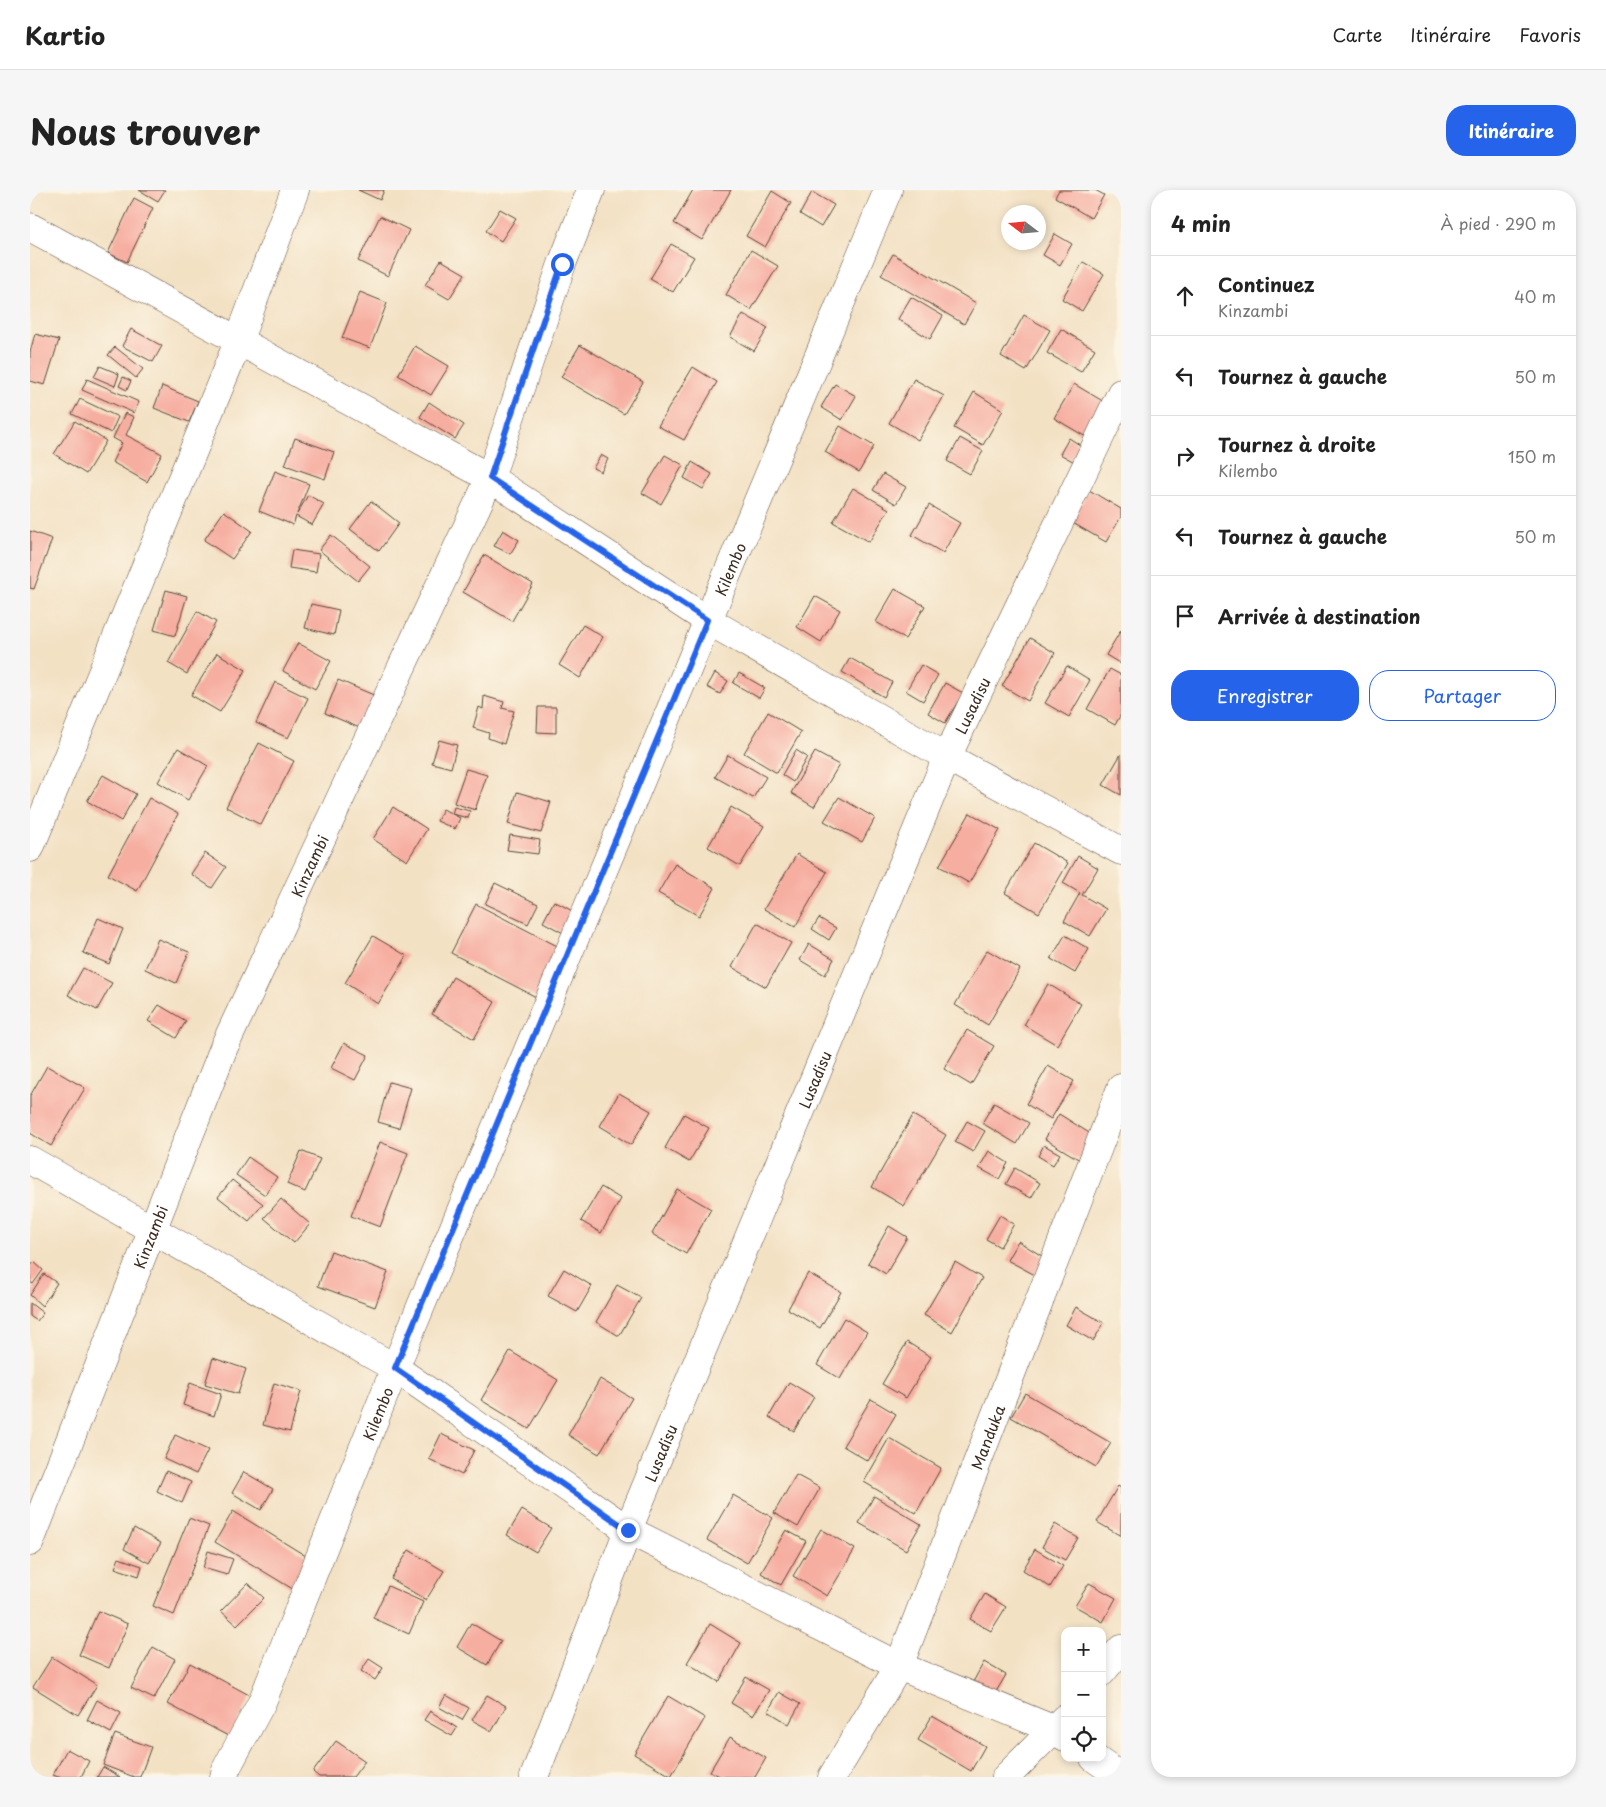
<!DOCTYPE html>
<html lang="fr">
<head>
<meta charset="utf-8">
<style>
	body { margin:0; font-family:"Playpen Sans",sans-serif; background:#f6f6f6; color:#222 }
	.controls { position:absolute; right:15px; bottom:15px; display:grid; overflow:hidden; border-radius:10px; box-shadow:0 2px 8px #0003 }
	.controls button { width:45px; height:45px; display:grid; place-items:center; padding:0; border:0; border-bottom:1px solid #e0e0e0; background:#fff; color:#222; font:25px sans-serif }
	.compass { position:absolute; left:971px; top:15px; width:45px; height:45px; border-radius:50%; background:#fff; box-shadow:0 2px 8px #0003; rotate:286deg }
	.stop { position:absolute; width:15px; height:15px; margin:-11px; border:4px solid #2563eb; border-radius:50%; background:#fff }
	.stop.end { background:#2563eb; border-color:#fff; box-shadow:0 1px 5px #0008 }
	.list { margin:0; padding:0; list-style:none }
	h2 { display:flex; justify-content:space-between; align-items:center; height:65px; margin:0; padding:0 20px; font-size:21px }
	h2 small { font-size:16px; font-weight:400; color:#767676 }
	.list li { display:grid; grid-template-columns:32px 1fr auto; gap:15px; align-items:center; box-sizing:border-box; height:80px; padding:0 20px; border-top:1px solid #e0e0e0 }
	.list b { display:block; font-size:19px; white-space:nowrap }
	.list p { margin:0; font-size:16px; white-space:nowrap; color:#767676 }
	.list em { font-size:16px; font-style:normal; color:#767676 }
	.actions { display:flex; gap:10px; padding:15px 20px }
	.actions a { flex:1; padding:11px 0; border:1px solid #2563eb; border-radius:20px; text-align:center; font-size:18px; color:#2563eb }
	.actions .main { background:#2563eb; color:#fff }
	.icon { flex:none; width:28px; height:28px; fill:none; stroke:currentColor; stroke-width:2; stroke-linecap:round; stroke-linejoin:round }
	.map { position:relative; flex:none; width:1091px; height:1587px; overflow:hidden; border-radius:20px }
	header { display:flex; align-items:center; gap:30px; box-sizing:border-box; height:70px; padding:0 25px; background:#fff; border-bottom:1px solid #e0e0e0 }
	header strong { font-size:24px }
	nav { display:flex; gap:28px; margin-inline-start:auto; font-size:18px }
	.intro { display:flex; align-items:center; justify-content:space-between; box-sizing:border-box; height:120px; padding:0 30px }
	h1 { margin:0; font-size:35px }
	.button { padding:12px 22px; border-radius:20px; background:#2563eb; color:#fff; font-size:18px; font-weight:700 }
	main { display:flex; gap:30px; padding:0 30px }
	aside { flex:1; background:#fff; border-radius:20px; box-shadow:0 2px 8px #0003 }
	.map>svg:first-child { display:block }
	.building { fill:#f6aea1 }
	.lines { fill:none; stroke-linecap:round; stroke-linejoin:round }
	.street-casing { stroke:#574537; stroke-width:29 }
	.street { stroke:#fff; stroke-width:28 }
	.route { stroke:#2563eb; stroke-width:6 }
	.labels { text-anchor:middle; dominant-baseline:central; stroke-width:4; stroke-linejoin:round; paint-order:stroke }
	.street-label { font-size:15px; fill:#3b2a1e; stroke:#fcf5e5 }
</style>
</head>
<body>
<header>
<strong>Kartio</strong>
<nav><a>Carte</a><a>Itinéraire</a><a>Favoris</a></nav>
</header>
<div class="intro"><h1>Nous trouver</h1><a class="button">Itinéraire</a></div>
<main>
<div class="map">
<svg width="1091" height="1587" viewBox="0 0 1091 1587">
	<rect width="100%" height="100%" fill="#fcf5e5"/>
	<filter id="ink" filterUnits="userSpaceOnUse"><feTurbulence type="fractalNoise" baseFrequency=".02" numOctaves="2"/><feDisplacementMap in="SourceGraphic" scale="10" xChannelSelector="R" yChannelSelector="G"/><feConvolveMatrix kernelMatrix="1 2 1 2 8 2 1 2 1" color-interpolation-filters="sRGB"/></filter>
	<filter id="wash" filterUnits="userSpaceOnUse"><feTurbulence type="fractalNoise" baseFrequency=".0096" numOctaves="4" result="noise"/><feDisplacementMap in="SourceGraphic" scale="20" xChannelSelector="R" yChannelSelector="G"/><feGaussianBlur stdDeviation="1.12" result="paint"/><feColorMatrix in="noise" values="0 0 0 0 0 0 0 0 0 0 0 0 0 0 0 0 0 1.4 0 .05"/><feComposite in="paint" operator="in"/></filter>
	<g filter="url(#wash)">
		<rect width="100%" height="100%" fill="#f3e1c4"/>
		<g id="blocks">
			<g class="building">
				<polygon points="109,0 135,0 128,11"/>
				<polygon points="328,0 354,0 350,10"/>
				<polygon points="663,0 701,0 672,50 644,33"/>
				<polygon points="1029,0 1065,0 1074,5 1061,28 1025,7"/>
				<polygon points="742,1 761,13 735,57 716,46"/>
				<polygon points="782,2 804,15 791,37 770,24"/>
				<polygon points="104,8 123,18 97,72 78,63"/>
				<polygon points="470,19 486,28 471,51 456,41"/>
				<polygon points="350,26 379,40 358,86 328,71"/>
				<polygon points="1025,44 1042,54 1030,75 1013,65"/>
				<polygon points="641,54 664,67 643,102 620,89"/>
				<polygon points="721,60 748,76 721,120 696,105"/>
				<polygon points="863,64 946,113 934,134 851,85"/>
				<polygon points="411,70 435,84 419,109 395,95"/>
				<polygon points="1053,72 1074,84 1052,121 1032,109"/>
				<polygon points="330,102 357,113 340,158 312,148"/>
				<polygon points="881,107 913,126 900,149 868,129"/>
				<polygon points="713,124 738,138 724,161 700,147"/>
				<polygon points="994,125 1020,140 996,181 971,166"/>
				<polygon points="101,139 132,156 123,172 92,156"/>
				<polygon points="1031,139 1065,159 1051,182 1017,163"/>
				<polygon points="5,144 29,150 15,195 0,191 0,162"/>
				<polygon points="550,155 613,192 594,224 531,187"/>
				<polygon points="385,156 419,176 401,205 368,185"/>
				<polygon points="85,157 113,179 106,188 78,165"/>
				<polygon points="70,176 89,184 85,196 64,187"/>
				<polygon points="663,177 687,192 654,250 628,236"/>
				<polygon points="93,187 101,191 97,200 89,196"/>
				<polygon points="57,189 109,212 104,223 52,200"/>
				<polygon points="884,189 914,206 888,250 859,233"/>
				<polygon points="805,194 826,206 812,230 791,217"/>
				<polygon points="1044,194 1076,213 1056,247 1024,228"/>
				<polygon points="132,196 168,211 159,232 124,218"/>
				<polygon points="944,202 973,220 953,255 924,238"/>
				<polygon points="50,209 88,227 81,243 42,224"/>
				<polygon points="399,212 434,235 425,249 390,227"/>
				<polygon points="95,223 104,227 96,245 132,264 117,292 82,272 92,253 83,248"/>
				<polygon points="45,231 76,251 56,284 24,264"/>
				<polygon points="810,236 844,256 829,282 795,262"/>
				<polygon points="265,248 304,262 295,289 255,275"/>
				<polygon points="930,248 953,261 940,284 917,271"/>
				<polygon points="1039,248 1056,259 1048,274 1030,264"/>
				<polygon points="571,265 578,269 571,282 563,278"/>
				<polygon points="635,265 653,275 631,314 612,303"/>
				<polygon points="662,272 682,284 673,299 654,288"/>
				<polygon points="245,281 279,294 267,324 278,305 294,314 282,335 266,326 263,335 229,321"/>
				<polygon points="853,284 876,297 866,314 843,300"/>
				<polygon points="823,298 859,319 839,352 803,332"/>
				<polygon points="1059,300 1091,319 1091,327 1076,352 1041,332"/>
				<polygon points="341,311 369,333 349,361 320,339"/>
				<polygon points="899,315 930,333 913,363 882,345"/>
				<polygon points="194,321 222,341 202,369 174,350"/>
				<polygon points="473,340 489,350 480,364 464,356"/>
				<polygon points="0,341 22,349 4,399 0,398"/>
				<polygon points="301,345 340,376 328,391 289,360"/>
				<polygon points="262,360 289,364 286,382 259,378"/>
				<polygon points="454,365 503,394 482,431 433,402"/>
				<polygon points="865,399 895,416 875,449 846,432"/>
				<polygon points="136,400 157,406 145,446 124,440"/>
				<polygon points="785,406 810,420 791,452 767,437"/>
				<polygon points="281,414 309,420 304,445 275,438"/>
				<polygon points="167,421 186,432 157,484 138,473"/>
				<polygon points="553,435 573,447 550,488 529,475"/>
				<polygon points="1091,440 1091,474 1076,465"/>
				<polygon points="1000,448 1025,463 998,511 972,496"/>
				<polygon points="268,453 301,471 285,499 253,481"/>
				<polygon points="187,463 216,480 190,522 161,505"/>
				<polygon points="820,468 862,492 854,507 812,482"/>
				<polygon points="891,475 908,485 893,511 876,501"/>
				<polygon points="1037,476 1060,490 1039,527 1015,513"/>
				<polygon points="1080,479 1091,485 1091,524 1085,535 1057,519"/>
				<polygon points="685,483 698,491 690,504 677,497"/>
				<polygon points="709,483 735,498 729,508 703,493"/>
				<polygon points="308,490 346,506 332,539 295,523"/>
				<polygon points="245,492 278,508 258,548 226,533"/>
				<polygon points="915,493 933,503 915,533 898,523"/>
				<polygon points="454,506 474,512 472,518 484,521 474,554 458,548 459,543 443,538 449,517 453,519"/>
				<polygon points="508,517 526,517 526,543 507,542"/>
				<polygon points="738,522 771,542 747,583 714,563"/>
				<polygon points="409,550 427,555 421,578 402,573"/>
				<polygon points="229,553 264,571 231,635 196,617"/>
				<polygon points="148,558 178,576 158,610 128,592"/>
				<polygon points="766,560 777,567 763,592 752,585"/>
				<polygon points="785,562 809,575 784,617 761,603"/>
				<polygon points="1091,564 1091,605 1073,595"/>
				<polygon points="698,565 736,587 723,608 685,587"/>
				<polygon points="436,579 457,585 445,620 424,613"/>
				<polygon points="73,585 106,604 91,631 57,611"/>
				<polygon points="487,602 521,612 511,643 478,634"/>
				<polygon points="809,607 845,628 832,652 794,631"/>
				<polygon points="119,608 148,624 107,701 78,685"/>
				<polygon points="363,617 397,639 377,671 343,649"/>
				<polygon points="424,617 440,621 438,628 422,624"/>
				<polygon points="701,617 734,636 710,676 678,657"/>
				<polygon points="413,619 430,628 425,639 407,631"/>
				<polygon points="940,623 970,640 939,693 909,676"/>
				<polygon points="480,645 510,650 508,664 477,660"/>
				<polygon points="1004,653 1038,673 1009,723 975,703"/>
				<polygon points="175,663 196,677 182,698 161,684"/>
				<polygon points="767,664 797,682 765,737 734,719"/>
				<polygon points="1048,666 1068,678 1052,705 1076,719 1060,746 1034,731 1050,703 1033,693"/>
				<polygon points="645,674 685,698 669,726 628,703"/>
				<polygon points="465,693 508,714 498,734 455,714"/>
				<polygon points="524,711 548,724 537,745 513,732"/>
				<polygon points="446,714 535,760 510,809 421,763"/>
				<polygon points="68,728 93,739 79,774 53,763"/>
				<polygon points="789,728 806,738 799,750 782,739"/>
				<polygon points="727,733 761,753 736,797 702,777"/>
				<polygon points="1035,745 1059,759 1045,783 1021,769"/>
				<polygon points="343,746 377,766 348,814 315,793"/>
				<polygon points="128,749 159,762 146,793 115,779"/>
				<polygon points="779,754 804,769 795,785 770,770"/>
				<polygon points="957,760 990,779 958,835 925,815"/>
				<polygon points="53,778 82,793 67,820 38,805"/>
				<polygon points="423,787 465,812 444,849 402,824"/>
				<polygon points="1018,794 1051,814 1027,855 994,835"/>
				<polygon points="129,815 156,831 146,848 118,831"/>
				<polygon points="937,840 964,856 941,895 914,879"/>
				<polygon points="314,853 338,865 325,890 301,878"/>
				<polygon points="17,876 55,898 21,956 0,943 0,906"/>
				<polygon points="1018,876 1044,891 1021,929 996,914"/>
				<polygon points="359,892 381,898 369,938 348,932"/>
				<polygon points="589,903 621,921 601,955 570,936"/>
				<polygon points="964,913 999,933 987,954 952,933"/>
				<polygon points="654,924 679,938 659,972 635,958"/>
				<polygon points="1029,924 1064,946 1050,970 1015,949"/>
				<polygon points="883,925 916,945 874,1016 842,997"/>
				<polygon points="937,931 955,941 943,962 925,952"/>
				<polygon points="350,952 378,963 350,1037 321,1026"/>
				<polygon points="1014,955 1030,964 1023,975 1008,966"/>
				<polygon points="271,961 290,969 275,1002 257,994"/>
				<polygon points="959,961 978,973 969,989 949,978"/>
				<polygon points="218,967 247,987 235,1005 206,985"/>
				<polygon points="985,978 1010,993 1001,1008 976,994"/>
				<polygon points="202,990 233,1014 219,1031 188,1007"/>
				<polygon points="571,997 591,1009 571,1043 551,1031"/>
				<polygon points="647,999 681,1019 656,1064 622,1044"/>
				<polygon points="251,1009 280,1034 264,1053 234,1028"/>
				<polygon points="970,1025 984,1034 970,1057 956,1049"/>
				<polygon points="859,1036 877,1047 856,1084 838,1073"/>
				<polygon points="988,1051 1015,1068 1005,1085 977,1070"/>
				<polygon points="301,1061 358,1082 345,1117 288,1096"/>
				<polygon points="4,1072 13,1080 3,1094 0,1092 0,1077"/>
				<polygon points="925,1072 952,1088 922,1142 894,1125"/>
				<polygon points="534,1079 562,1096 547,1122 518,1106"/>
				<polygon points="778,1083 811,1102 790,1138 758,1119"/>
				<polygon points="14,1084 27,1093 12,1116 0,1105"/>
				<polygon points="587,1095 611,1108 589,1146 566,1132"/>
				<polygon points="0,1113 13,1123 7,1131 0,1126"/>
				<polygon points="1046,1117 1074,1133 1063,1151 1036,1135"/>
				<polygon points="814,1128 837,1142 810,1189 787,1175"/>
				<polygon points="877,1152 901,1167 876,1208 852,1194"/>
				<polygon points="480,1161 528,1190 499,1239 451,1210"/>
				<polygon points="183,1168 216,1179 208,1204 175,1194"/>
				<polygon points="570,1189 602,1208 569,1264 538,1245"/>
				<polygon points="759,1192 784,1207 764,1241 739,1227"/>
				<polygon points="160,1193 191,1204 184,1226 153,1215"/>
				<polygon points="244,1193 271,1201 260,1242 233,1235"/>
				<polygon points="995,1203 1081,1253 1066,1277 981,1227"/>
				<polygon points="841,1209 866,1224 838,1271 813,1256"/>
				<polygon points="411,1244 444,1260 432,1285 399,1269"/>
				<polygon points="145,1245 178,1260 166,1284 134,1269"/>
				<polygon points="859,1248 911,1278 886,1323 834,1292"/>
				<polygon points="136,1281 161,1292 152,1313 127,1301"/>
				<polygon points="214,1282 243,1299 231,1320 202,1303"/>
				<polygon points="766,1285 790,1298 768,1337 744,1323"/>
				<polygon points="1088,1296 1091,1298 1091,1346 1067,1332"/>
				<polygon points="703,1305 743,1328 717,1373 677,1350"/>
				<polygon points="844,1306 891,1334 876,1360 829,1333"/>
				<polygon points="492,1320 521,1338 506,1362 477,1345"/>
				<polygon points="203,1321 284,1371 266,1401 185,1352"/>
				<polygon points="159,1328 179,1336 144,1425 123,1416"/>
				<polygon points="1025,1334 1048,1348 1035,1370 1012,1357"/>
				<polygon points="104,1338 131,1353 119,1373 94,1359"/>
				<polygon points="791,1339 825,1359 797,1406 763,1386"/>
				<polygon points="756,1340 776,1351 751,1395 731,1383"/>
				<polygon points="1005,1359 1033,1376 1020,1397 993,1380"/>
				<polygon points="379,1360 414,1381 396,1410 361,1389"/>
				<polygon points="178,1361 203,1369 197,1385 173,1378"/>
				<polygon points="89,1368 112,1376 109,1386 85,1378"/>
				<polygon points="218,1393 234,1408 207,1435 191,1421"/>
				<polygon points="1059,1393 1086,1408 1073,1432 1045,1416"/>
				<polygon points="358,1396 393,1412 379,1444 343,1428"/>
				<polygon points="955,1404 976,1417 961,1441 940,1429"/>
				<polygon points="68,1421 98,1434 79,1478 49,1465"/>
				<polygon points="441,1433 471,1451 457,1475 427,1457"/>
				<polygon points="680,1434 711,1453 689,1492 657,1473"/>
				<polygon points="123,1457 145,1469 124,1509 101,1498"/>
				<polygon points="22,1467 67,1495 48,1525 3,1497"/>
				<polygon points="339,1469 353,1478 345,1490 331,1481"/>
				<polygon points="954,1472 976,1485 964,1505 943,1492"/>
				<polygon points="160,1473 221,1506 200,1547 138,1514"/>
				<polygon points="716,1487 739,1500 723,1526 701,1513"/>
				<polygon points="749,1502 770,1514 759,1534 738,1521"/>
				<polygon points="416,1505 439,1518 432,1530 409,1517"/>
				<polygon points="457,1505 476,1516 462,1541 442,1530"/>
				<polygon points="638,1506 675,1528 641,1586 604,1564"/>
				<polygon points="67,1510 91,1523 81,1543 57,1530"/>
				<polygon points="400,1521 427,1538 422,1546 394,1530"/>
				<polygon points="902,1526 955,1556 941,1581 888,1550"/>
				<polygon points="85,1544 121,1557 110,1587 104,1587 73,1575"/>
				<polygon points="700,1547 736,1568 725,1587 691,1587 680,1581"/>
				<polygon points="306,1551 335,1571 323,1587 289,1587 283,1582"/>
				<polygon points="37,1559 59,1571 51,1587 28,1587 23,1585"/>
				<polygon points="73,1577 90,1587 67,1587"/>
			</g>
		</g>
	</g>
	<g filter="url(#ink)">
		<use href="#blocks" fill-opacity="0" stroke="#574537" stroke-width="1"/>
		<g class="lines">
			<g class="street-casing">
				<g id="street">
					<polyline points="0,37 460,288 677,430 917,567 1091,661"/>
					<polyline points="0,658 208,152 265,0"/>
					<polyline points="0,970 365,1178 598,1340 869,1476 1025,1540 1035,1547"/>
					<path id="s1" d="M0,1352l194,-495 266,-569 72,-214 29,-74"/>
					<polyline points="1072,1482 1091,1459"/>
					<polyline points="1064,1568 1091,1587"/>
					<path id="s2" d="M194,1587l2,-8 36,-67 133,-334 493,-1178"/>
					<path id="s3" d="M504,1587l94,-247 319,-773 174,-364"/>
					<path id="s4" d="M802,1587l67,-111 222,-578"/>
					<polyline points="976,1587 1035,1528"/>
				</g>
			</g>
			<use href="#street" class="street"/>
		</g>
	</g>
	<g class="lines" filter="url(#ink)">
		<polyline class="route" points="532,74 460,288 677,430 365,1178 598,1340"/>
	</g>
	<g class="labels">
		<g class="street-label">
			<text stroke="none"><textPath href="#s2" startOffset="1310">Kilembo</textPath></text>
			<text stroke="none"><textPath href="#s3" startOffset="1158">Lusadisu</textPath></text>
			<text stroke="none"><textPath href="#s1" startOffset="732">Kinzambi</textPath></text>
			<text stroke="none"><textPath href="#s3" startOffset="752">Lusadisu</textPath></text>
			<text stroke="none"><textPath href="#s1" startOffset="328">Kinzambi</textPath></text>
			<text stroke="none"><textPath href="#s2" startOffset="395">Kilembo</textPath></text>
			<text stroke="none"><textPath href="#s4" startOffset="375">Manduka</textPath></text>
			<text stroke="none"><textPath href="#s3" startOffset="348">Lusadisu</textPath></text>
		</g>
	</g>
</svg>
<div class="controls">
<button>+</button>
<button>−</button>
<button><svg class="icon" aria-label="locate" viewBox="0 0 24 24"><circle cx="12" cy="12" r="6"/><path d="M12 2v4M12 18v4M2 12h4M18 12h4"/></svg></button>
</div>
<svg class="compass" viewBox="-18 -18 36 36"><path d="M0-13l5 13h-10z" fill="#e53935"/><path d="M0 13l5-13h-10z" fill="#767676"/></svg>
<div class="stop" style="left:532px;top:74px"></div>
<div class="stop end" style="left:598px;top:1340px"></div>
</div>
<aside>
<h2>4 min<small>À pied · 290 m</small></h2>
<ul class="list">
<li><svg class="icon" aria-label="ahead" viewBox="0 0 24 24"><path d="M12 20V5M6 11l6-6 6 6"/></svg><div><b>Continuez</b><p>Kinzambi</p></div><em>40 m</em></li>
<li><svg class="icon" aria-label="left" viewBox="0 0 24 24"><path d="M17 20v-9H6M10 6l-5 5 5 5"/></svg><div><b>Tournez à gauche</b></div><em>50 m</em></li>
<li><svg class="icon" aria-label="right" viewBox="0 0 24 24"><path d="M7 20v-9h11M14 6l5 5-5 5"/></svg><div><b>Tournez à droite</b><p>Kilembo</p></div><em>150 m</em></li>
<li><svg class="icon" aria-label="left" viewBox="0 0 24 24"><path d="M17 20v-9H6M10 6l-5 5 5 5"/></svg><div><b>Tournez à gauche</b></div><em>50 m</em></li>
<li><svg class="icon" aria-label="arrive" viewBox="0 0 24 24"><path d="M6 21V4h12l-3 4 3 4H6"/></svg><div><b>Arrivée à destination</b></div></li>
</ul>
<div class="actions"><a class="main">Enregistrer</a><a>Partager</a></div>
</aside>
</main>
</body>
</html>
